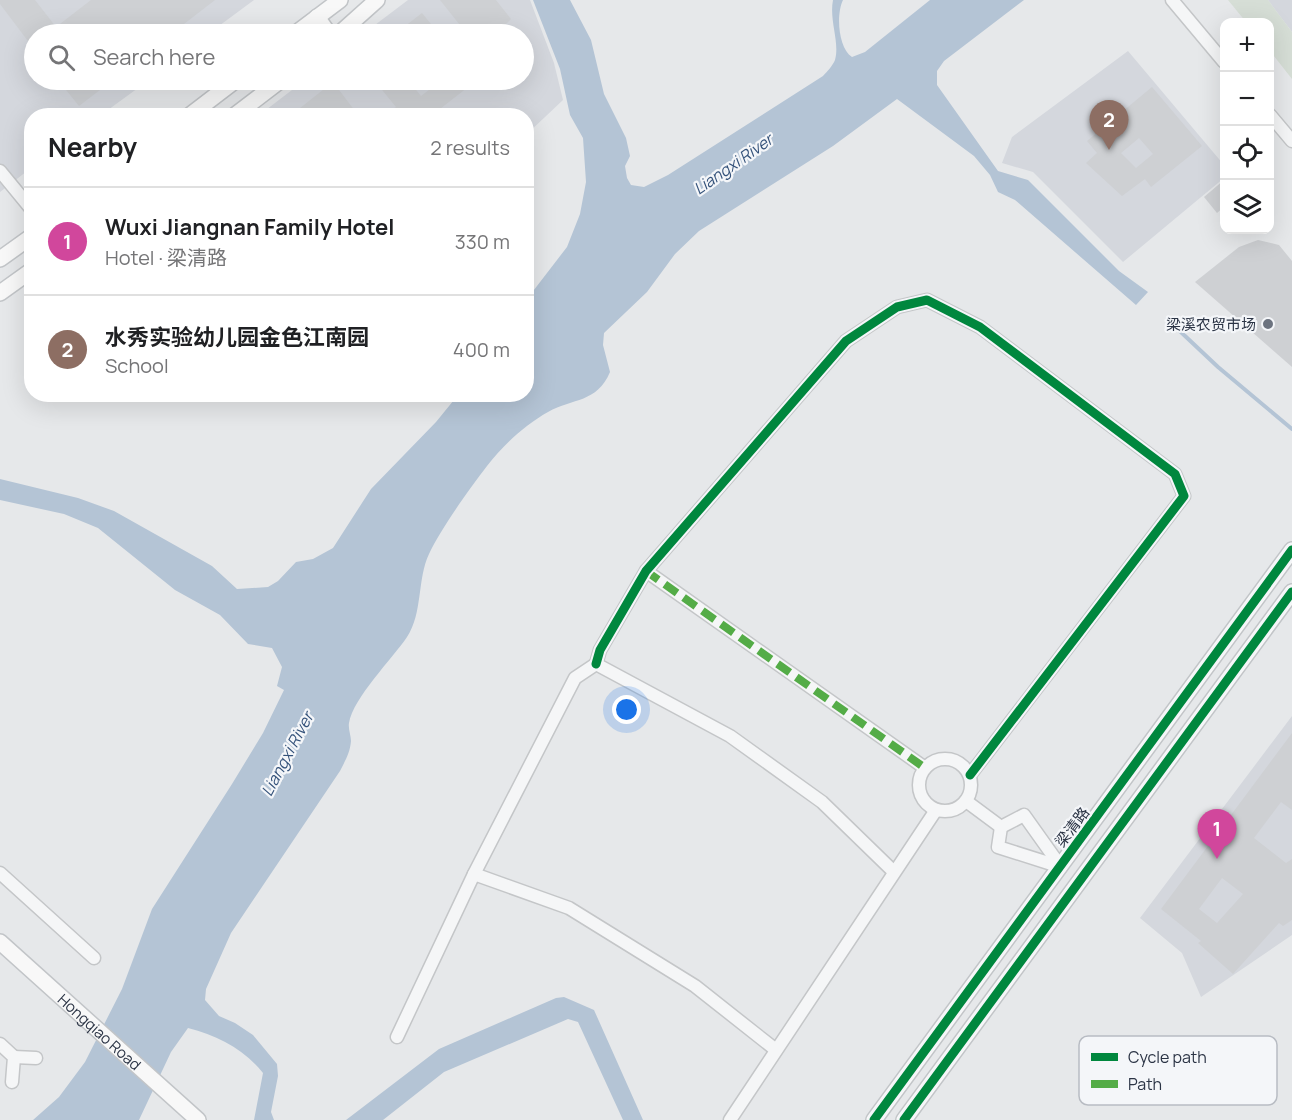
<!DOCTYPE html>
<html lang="en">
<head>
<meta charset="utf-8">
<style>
	body { margin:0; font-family:Manrope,"Noto Sans SC",sans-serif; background:#f6f6f6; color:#202124 }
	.controls { position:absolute; right:18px; top:18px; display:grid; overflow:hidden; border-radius:12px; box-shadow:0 6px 24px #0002 }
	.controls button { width:54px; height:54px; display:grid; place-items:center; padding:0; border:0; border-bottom:2px solid #e0e0e0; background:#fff; color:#202124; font:30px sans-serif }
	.you { position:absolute; left:627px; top:710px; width:21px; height:21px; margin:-15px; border:4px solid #fff; border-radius:50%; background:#1a73e8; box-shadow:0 0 0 9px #1a73e833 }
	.badge { display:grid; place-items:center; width:39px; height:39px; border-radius:50%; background:#6c737f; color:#fff; font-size:20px; font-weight:700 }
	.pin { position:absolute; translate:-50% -50px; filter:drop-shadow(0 2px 3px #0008) }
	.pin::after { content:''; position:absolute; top:32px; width:21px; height:18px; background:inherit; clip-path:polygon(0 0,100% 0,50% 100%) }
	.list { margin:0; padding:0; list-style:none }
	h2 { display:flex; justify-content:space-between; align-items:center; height:78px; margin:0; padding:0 24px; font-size:26px }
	h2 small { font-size:20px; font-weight:400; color:#757577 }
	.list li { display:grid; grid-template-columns:39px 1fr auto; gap:18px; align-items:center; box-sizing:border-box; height:108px; padding:0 24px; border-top:2px solid #e0e0e0 }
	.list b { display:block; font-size:22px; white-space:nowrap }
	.list p { margin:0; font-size:20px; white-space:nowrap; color:#757577 }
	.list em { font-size:20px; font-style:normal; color:#757577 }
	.icon { flex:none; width:33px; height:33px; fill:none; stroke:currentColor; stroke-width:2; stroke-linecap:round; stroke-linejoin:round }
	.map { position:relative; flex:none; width:1292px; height:1120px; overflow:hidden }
	.search { position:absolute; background:#fff; box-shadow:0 6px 24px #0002; left:24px; top:24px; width:510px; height:66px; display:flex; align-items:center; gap:15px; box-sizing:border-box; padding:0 21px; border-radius:33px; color:#757577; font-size:22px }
	.panel { position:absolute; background:#fff; box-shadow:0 6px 24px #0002; left:24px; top:108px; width:510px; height:294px; border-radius:24px }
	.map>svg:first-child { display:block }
	.built { fill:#d4d7dd }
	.green { fill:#d6ded6 }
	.water { fill:#b4c4d5 }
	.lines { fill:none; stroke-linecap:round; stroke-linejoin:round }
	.stream { stroke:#b4c4d5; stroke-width:4 }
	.building { fill:#ced0d3; fill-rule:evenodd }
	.minor-casing { stroke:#c4c6c8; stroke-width:15 }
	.major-casing { stroke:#c2c5c8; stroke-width:18 }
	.minor { stroke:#f5f6f7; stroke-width:12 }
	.major { stroke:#f8f8f8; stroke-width:15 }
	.quiet { stroke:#54ac47; stroke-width:8; stroke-dasharray:15 8; stroke-linecap:butt }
	.cycleway-casing { stroke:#f4f6f9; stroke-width:13 }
	.cycleway { stroke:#00873e; stroke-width:9 }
	.poi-dot { fill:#6c737f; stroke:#f4f6f9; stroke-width:2 }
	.labels { text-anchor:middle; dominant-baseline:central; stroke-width:4.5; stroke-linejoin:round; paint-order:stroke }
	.poi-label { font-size:15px; fill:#2b3445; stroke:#f4f6f9; text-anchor:end }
	.street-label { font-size:15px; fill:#2b3445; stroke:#f4f6f9 }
	.water-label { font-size:16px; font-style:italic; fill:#34527a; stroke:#f4f6f9 }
	.key { fill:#f4f6f9; stroke:#b8bcc3; stroke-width:1.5 }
	.key-label { font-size:16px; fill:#2b3445 }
</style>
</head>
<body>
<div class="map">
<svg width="1292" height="1120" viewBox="0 0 1292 1120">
	<rect width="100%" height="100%" fill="#e6e8ea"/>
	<g class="built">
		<polygon points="0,0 254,0 208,34 34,34 34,80 149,80 101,115 32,116 31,168 0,192"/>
		<polygon points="408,0 530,0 554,63 563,100 527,134 526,116 258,116 305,80 524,80 524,34 363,34"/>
		<polygon points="1268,0 1292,0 1292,32"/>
		<polygon points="1128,51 1224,165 1224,178 1123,262 1033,172 1002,163 1012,137"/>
		<polygon points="1292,716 1292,935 1201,997 1182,953 1140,918"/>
	</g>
	<polygon class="green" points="1228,0 1268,0 1292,32 1292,79 1270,51 1270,22 1246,22"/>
	<g class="water">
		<path d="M533,0h37l21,40 13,54 22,44 4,18 -5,10 2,12 4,7 13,2 24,-12 155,-99c4,-4 10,-11 12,-16 5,-18 -6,-39 -2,-60h10c-7,14 -5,48 9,57l13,-5 65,-52h94l-80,61 -7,10v14l61,86 30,9 91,91 29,21 -12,13 -121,-105 -17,-8 -8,-17 -16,-19 -77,-57 -64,47 -134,85 -24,23 -28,38 -43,41 -1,12 7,27c-13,31 -37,26 -62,40 -23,13 -45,33 -61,54 -17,22 -47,64 -58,88 -12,25 -6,59 -22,83 -14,21 -54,61 -58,86 -1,6 2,13 2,18 -1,12 -6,20 -11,30l-109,162 -25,56 -1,11 14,16 16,7 18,12 24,29 1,12 -7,36 3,8h-20l9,-47c-19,-24 -45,-37 -75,-45l-17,24 -32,68h-106l26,-23 26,-35 37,-73 30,-80 80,-125 31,-51 21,-43 -7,-4 5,-19 -10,-19 -24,-4 -28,-29 -45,-25 -77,-62 -34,-14 -64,-14v-21l78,19 36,13 98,55 25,23 31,-2 10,-6 18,-19 17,-3 20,-11 38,-59 65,-67 22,-27 68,-1 1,-95 40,-52 13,-33 6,-32 -3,-44 -13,-23 -10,-46z"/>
		<polygon points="564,997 594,1010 643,1120 623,1120 578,1022 568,1019 444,1072 383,1120 346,1120 439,1049 556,998"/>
	</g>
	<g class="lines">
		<polyline class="stream" points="1167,319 1218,367 1292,429"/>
	</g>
	<g class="building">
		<polygon points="0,0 35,0 56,27 91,0 215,0 171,34 34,34 34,49 0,4"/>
		<polygon points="440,0 496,0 511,19 505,25 513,34 467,34"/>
		<polygon points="422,13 435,29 427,34 395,34"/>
		<polygon points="58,80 113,80 79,106"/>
		<polygon points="374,80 408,80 421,96 442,80 477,80 431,116 385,116 396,107"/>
		<polygon points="333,82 355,111 349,116 290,116"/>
		<path d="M1152,87l50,59 -51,41 -6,-8 -23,17 -36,-33 11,-10 -10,-12zM1139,138l14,16 -17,14 -15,-15z"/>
		<polygon points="1224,180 1224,207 1217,213 1204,197"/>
		<polygon points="1258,240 1279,245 1292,261 1292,367 1195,282 1239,247"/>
		<path d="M1292,733v77l-11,-8 -27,36 32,25 6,-4v61l-9,6 -4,-3 -46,51 -35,-31 3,-2 -40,-32zM1222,878l21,16 -26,29 -18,-14z"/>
	</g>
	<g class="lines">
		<g class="minor-casing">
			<g id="minor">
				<polyline points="1172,0 1224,62"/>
				<polyline points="1270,115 1292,141"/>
				<polyline points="0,171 32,210"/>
				<polyline points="646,571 925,768"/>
				<polyline points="596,664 600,650 646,571 846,341 897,307 927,300 980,327 1175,474 1184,496 970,775"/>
				<circle cx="945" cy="785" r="26"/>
				<polyline points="966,801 1001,827"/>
				<polyline points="1001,827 1024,815 1061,867"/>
				<polyline points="1001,827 998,847 1061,867"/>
				<polyline points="0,873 94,958"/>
				<polyline points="474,874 569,908 695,986 776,1050"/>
				<polyline points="397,1037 474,874 575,678 596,664 730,736 822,802 894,872"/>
				<polyline points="0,1044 14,1057 12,1082"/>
				<polyline points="14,1057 36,1058"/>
				<polyline points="730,1120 936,810"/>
			</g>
		</g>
		<g class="major-casing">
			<g id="major">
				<polyline points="317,17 329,34"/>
				<polyline points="295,34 340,0"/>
				<polyline points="339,34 377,0"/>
				<polyline points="189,116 236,80"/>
				<polyline points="234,116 281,80"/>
				<polyline points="0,259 32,236"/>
				<polyline points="0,293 32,270"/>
				<path id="s1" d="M0,942l198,178"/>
				<polyline points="874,1120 1292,550"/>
				<polyline points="904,1120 1292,592"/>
			</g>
		</g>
		<use href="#minor" class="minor"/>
		<use href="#major" class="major"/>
		<polyline class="quiet" points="646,571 925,768"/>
		<g class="cycleway-casing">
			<g id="cycleway">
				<polyline points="596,664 600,650 646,571 846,341 897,307 927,300 980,327 1175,474 1184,496 970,775"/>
				<polyline points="874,1120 1292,550"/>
				<polyline points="904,1120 1292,592"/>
			</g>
		</g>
		<use href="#cycleway" class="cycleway"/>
	</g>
	<circle class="poi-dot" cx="1268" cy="324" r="6"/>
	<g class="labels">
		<g class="poi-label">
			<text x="1256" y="324">梁溪农贸市场</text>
		</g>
		<g class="street-label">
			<text transform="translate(1072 827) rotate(-53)">梁清路</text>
			<text stroke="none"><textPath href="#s1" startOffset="134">Hongqiao Road</textPath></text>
		</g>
		<g class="water-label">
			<text transform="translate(733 164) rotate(-35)">Liangxi River</text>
			<text transform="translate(287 754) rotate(-62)">Liangxi River</text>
		</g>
	</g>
	<rect x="1079" y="1036" width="198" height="69" rx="9" class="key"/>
	<rect x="1091" y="1053" width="27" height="8" fill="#00873e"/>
	<rect x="1091" y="1080" width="27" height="8" fill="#54ac47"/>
	<g class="key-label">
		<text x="1128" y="1063">Cycle path</text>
		<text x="1128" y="1090">Path</text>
	</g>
</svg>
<div class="controls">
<button>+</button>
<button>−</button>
<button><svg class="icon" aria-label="locate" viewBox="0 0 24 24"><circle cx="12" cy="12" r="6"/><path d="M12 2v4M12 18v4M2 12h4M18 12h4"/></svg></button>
<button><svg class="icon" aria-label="layers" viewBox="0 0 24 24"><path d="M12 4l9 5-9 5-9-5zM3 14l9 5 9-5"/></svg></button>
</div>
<div class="you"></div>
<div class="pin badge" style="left:1217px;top:859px;background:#d1479c">1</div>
<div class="pin badge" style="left:1109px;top:150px;background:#8d6e63">2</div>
<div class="search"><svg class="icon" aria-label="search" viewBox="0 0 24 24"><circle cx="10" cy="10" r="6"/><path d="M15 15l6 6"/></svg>Search here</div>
<section class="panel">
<h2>Nearby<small>2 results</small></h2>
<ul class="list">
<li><span class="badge" style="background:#d1479c">1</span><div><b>Wuxi Jiangnan Family Hotel</b><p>Hotel · 梁清路</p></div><em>330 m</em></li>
<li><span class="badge" style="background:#8d6e63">2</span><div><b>水秀实验幼儿园金色江南园</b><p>School</p></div><em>400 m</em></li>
</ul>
</section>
</div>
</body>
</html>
